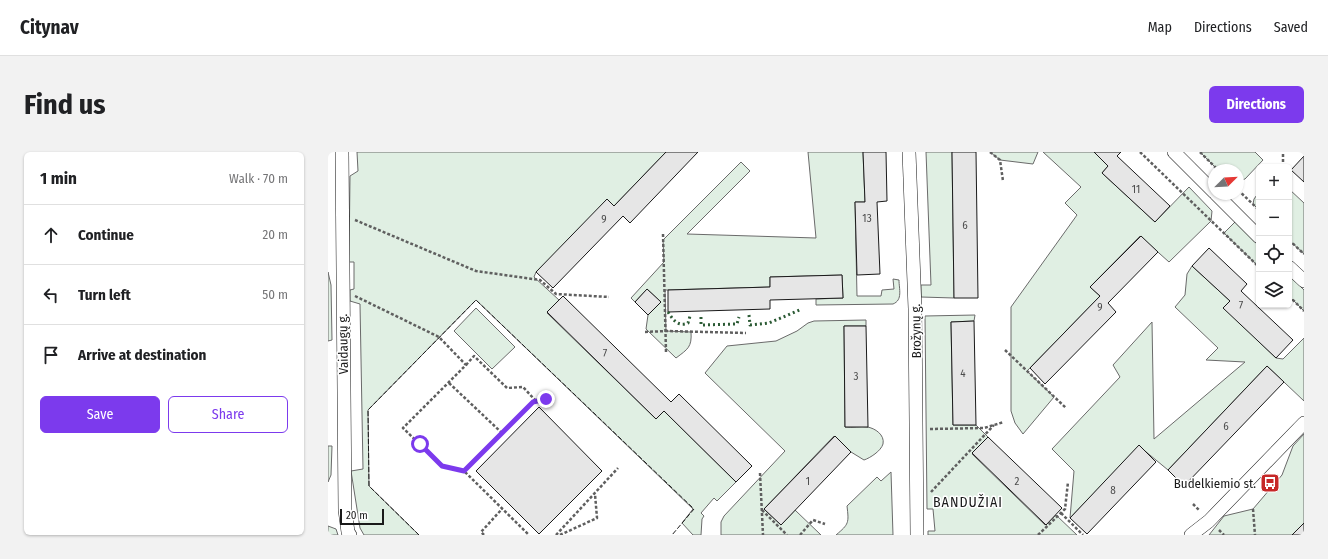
<!DOCTYPE html>
<html lang="en">
<head>
<meta charset="utf-8">
<style>
	body { margin:0; font-family:"Fira Sans Condensed",sans-serif; background:#f2f2f2; color:#202124 }
	.controls { position:absolute; right:12px; top:12px; display:grid; overflow:hidden; border-radius:6px; box-shadow:0 1px 3px #0004 }
	.controls button { width:36px; height:36px; display:grid; place-items:center; padding:0; border:0; border-bottom:1px solid #e0e0e0; background:#fff; color:#202124; font:20px sans-serif }
	.compass { position:absolute; left:880px; top:12px; width:36px; height:36px; border-radius:50%; background:#fff; box-shadow:0 1px 3px #0004; rotate:66deg }
	.scale { position:absolute; left:12px; bottom:10px; width:44px; box-sizing:border-box; padding-left:4px; border:2px solid #1a1a1a; border-top:0; font-size:11px; line-height:14px; white-space:nowrap; color:#1a1a1a; -webkit-text-stroke:3px #fff; paint-order:stroke }
	.stop { position:absolute; width:12px; height:12px; margin:-9px; border:3px solid #7c3aed; border-radius:50%; background:#fff }
	.stop.end { background:#7c3aed; border-color:#fff; box-shadow:0 1px 4px #0008 }
	.list { margin:0; padding:0; list-style:none }
	h2 { display:flex; justify-content:space-between; align-items:center; height:52px; margin:0; padding:0 16px; font-size:17px }
	h2 small { font-size:13px; font-weight:400; color:#757577 }
	.list li { display:grid; grid-template-columns:26px 1fr auto; gap:12px; align-items:center; box-sizing:border-box; height:60px; padding:0 16px; border-top:1px solid #e0e0e0 }
	.list b { display:block; font-size:15px; white-space:nowrap }
	.list em { font-size:13px; font-style:normal; color:#757577 }
	.actions { display:flex; gap:8px; padding:12px 16px }
	.actions a { flex:1; padding:9px 0; border:1px solid #7c3aed; border-radius:6px; text-align:center; font-size:14px; color:#7c3aed }
	.actions .main { background:#7c3aed; color:#fff }
	.icon { flex:none; width:22px; height:22px; fill:none; stroke:currentColor; stroke-width:2; stroke-linecap:round; stroke-linejoin:round }
	.map { position:relative; flex:none; width:976px; height:383px; overflow:hidden; border-radius:6px }
	header { display:flex; align-items:center; gap:24px; box-sizing:border-box; height:56px; padding:0 20px; background:#fff; border-bottom:1px solid #e0e0e0 }
	header strong { font-size:19px }
	nav { display:flex; gap:22px; margin-inline-start:auto; font-size:14px }
	.intro { display:flex; align-items:center; justify-content:space-between; box-sizing:border-box; height:96px; padding:0 24px }
	h1 { margin:0; font-size:28px }
	.button { padding:10px 18px; border-radius:6px; background:#7c3aed; color:#fff; font-size:14px; font-weight:700 }
	main { display:flex; gap:24px; padding:0 24px }
	aside { flex:1; background:#fff; border-radius:6px; box-shadow:0 1px 3px #0004 }
	.map>svg:first-child { display:block }
	.green { fill:#e0efe3; stroke:#6a6a6a }
	.building { fill:#e6e6e6; stroke:#1a1a1a }
	.lines { fill:none; stroke-linecap:round; stroke-linejoin:round }
	.street-casing { stroke:#1a1a1a; stroke-width:14 }
	.path { stroke:#5f5f5f; stroke-width:2.5; stroke-dasharray:3 2; stroke-linecap:butt }
	.street { stroke:#fff; stroke-width:13 }
	.hedge { stroke:#2b5a34; stroke-width:3; stroke-dasharray:2 3; stroke-linecap:butt }
	.fence { stroke:#1a1a1a; stroke-width:1; stroke-dasharray:5 2; stroke-linecap:butt }
	.route { stroke:#7c3aed; stroke-width:5 }
	.labels { text-anchor:middle; dominant-baseline:central; stroke-width:3; stroke-linejoin:round; paint-order:stroke }
	.number-label { font-size:11px; fill:#4d4d4d }
	.street-label { font-size:13px; fill:#1a1a1a; stroke:#fff }
	.poi-label { font-size:13px; fill:#1a1a1a; stroke:#fff; text-anchor:end }
	.neighbourhood-label { font-size:14px; letter-spacing:1px; fill:#1a1a1a; stroke:#fff }
</style>
</head>
<body>
<header>
<strong>Citynav</strong>
<nav><a>Map</a><a>Directions</a><a>Saved</a></nav>
</header>
<div class="intro"><h1>Find us</h1><a class="button">Directions</a></div>
<main>
<aside>
<h2>1 min<small>Walk · 70 m</small></h2>
<ul class="list">
<li><svg class="icon" aria-label="ahead" viewBox="0 0 24 24"><path d="M12 20V5M6 11l6-6 6 6"/></svg><div><b>Continue</b></div><em>20 m</em></li>
<li><svg class="icon" aria-label="left" viewBox="0 0 24 24"><path d="M17 20v-9H6M10 6l-5 5 5 5"/></svg><div><b>Turn left</b></div><em>50 m</em></li>
<li><svg class="icon" aria-label="arrive" viewBox="0 0 24 24"><path d="M6 21V4h12l-3 4 3 4H6"/></svg><div><b>Arrive at destination</b></div></li>
</ul>
<div class="actions"><a class="main">Save</a><a>Share</a></div>
</aside>
<div class="map">
<svg width="976" height="383" viewBox="0 0 976 383">
	<rect width="100%" height="100%" fill="#fff"/>
	<g class="green">
		<polygon points="29,0 338,0 286,54 208,120 206,125 231,148 219,161 328,267 336,259 408,330 389,349 386,346 373,361 376,364 374,367 373,383 365,383 354,371 365,357 148,148 40,258 41,334 91,383 36,383 32,376 23,319 35,317 32,152 22,149 22,138 26,137 26,110 21,110 22,24 30,19"/>
		<path d="M480,0h55l2,50h-10l2,94h24l1,-6 12,-1 -1,-10 6,1c0,9 4,20 -6,24l-77,1v-6l27,-1 -1,-23 -72,2v10l-105,3 1,41 25,1c1,15 -3,17 -15,26l-30,-29 2,-14 13,-13 -14,-13 -12,13 -4,-4 33,-36 -1,-22 78,-78 9,9 -63,63 129,4z"/>
		<polygon points="598,0 624,0 626,146 593,145 593,133 603,133"/>
		<polygon points="662,0 710,0 705,12 672,8"/>
		<polygon points="715,0 766,0 780,14 774,21 827,70 861,35 884,59 883,69 841,110 812,84 762,135 772,144 699,219 726,245 695,282 687,271 683,259 683,155 749,63 737,51 753,35"/>
		<polygon points="872,0 927,0 935,8 917,27 910,29 910,18 890,18"/>
		<polygon points="961,37 976,51 976,102 961,88"/>
		<polygon points="931,40 931,58 925,52 926,47"/>
		<polygon points="907,70 931,94 931,115 896,81"/>
		<polygon points="864,114 902,149 896,156 948,206 955,207 976,186 976,249 939,214 840,318 811,294 742,366 746,319 724,297 792,225 785,213 824,170 826,287 917,210 878,208 890,196 847,155 857,143 859,122"/>
		<polygon points="0,120 3,133 4,188 0,189"/>
		<polygon points="961,123 976,138 976,159 961,144"/>
		<polygon points="148,156 187,195 164,217 126,179"/>
		<polygon points="647,163 646,169 623,170 625,273 648,273 660,285 644,302 717,373 728,363 749,383 600,383 600,379 607,379 605,357 599,357 597,164"/>
		<path d="M538,168v6h-22l1,101c7,1 16,-1 22,0 8,1 18,8 16,17 -2,7 -13,14 -19,16l-13,-8 -17,-16 -70,73 17,16 14,-15 26,25h-100v-13l3,-6 61,-65 -80,-78 22,-27 49,-5 21,-10 11,-8 6,-2z"/>
		<polygon points="976,282 976,371 964,383 881,383 896,364 925,357 954,323 965,294"/>
		<polygon points="0,294 4,294 3,323 0,330"/>
		<path d="M563,320l2,63h-57c13,-11 13,-12 11,-29l30,-29 4,4z"/>
		<polygon points="0,374 8,377 10,383 0,383"/>
	</g>
	<g class="building">
		<polygon points="338,0 370,0 302,71 295,64 225,136 208,120 279,47 286,54"/>
		<polygon points="535,0 558,0 559,49 549,50 552,122 529,123 527,50 537,50"/>
		<polygon points="624,0 648,0 650,146 626,146"/>
		<polygon points="766,0 793,0 789,4 842,54 827,70 774,21 780,14"/>
		<polygon points="976,4 976,30 963,18"/>
		<polygon points="813,84 830,100 780,151 788,160 717,232 702,216 772,144 762,135"/>
		<polygon points="881,96 919,132 913,139 965,188 948,206 895,156 902,149 864,114"/>
		<polygon points="514,123 515,146 442,148 442,157 340,160 340,138 442,135 442,125"/>
		<polygon points="319,137 333,150 320,163 307,150"/>
		<polygon points="235,144 343,250 351,242 424,314 408,330 336,259 328,267 219,160"/>
		<polygon points="646,169 648,273 625,273 623,170"/>
		<polygon points="516,174 538,174 540,275 517,275"/>
		<polygon points="939,214 956,230 856,334 840,318"/>
		<polygon points="211,255 274,319 211,382 148,319"/>
		<polygon points="507,284 523,300 453,373 436,357"/>
		<polygon points="660,285 734,356 718,373 644,301"/>
		<polygon points="811,293 828,310 759,382 742,366"/>
		<polygon points="976,371 976,383 964,383"/>
	</g>
	<g class="lines">
		<g class="street-casing">
			<g id="street">
				<polyline points="14,0 17,358 20,380 22,383"/>
				<polyline points="581,0 587,157 589,383"/>
				<polyline points="846,0 886,40"/>
				<polyline points="888,42 931,85"/>
				<polyline points="961,115 976,129"/>
				<polyline points="863,383 881,369 976,271"/>
			</g>
		</g>
		<g class="path">
			<polyline points="662,0 672,8 675,29"/>
			<polyline points="812,0 931,115"/>
			<polyline points="872,0 890,18"/>
			<polyline points="955,2 955,15"/>
			<polyline points="910,38 931,58"/>
			<polyline points="27,68 148,119 212,128 228,142 281,145"/>
			<polyline points="335,82 338,200"/>
			<polyline points="961,88 976,102"/>
			<polyline points="27,144 111,185 138,213 75,276 114,314 136,319 201,383"/>
			<polyline points="961,144 976,159"/>
			<polyline points="317,180 338,179 418,181"/>
			<polyline points="677,198 738,256"/>
			<polyline points="138,213 146,204 179,236 195,235 208,249"/>
			<polyline points="121,231 174,281"/>
			<polyline points="602,277 656,276 676,270"/>
			<polyline points="136,319 205,250 218,247"/>
			<polyline points="432,321 435,383"/>
			<polyline points="603,340 666,273"/>
			<polyline points="865,352 872,359"/>
			<polyline points="925,357 927,383"/>
			<polyline points="434,358 459,383"/>
			<polyline points="733,361 755,383"/>
			<polyline points="891,378 896,383"/>
			<polyline points="156,383 153,380 174,357"/>
			<polyline points="228,383 290,316"/>
			<polyline points="232,383 269,366 267,342"/>
			<polyline points="472,383 485,368 497,372"/>
			<polyline points="710,383 737,357 740,330"/>
		</g>
		<use href="#street" class="street"/>
		<g class="hedge">
			<path d="M340,160c5,8 10,15 20,11l2,-7"/>
			<polyline points="421,163 422,173 441,171 474,157"/>
			<polyline points="373,165 373,173 409,172 411,165"/>
		</g>
		<polyline class="fence" points="91,383 41,334 40,258 148,148 366,357 344,383"/>
	</g>
	<g class="lines">
		<polyline class="route" points="92,292 114,314 136,319 205,250 218,247"/>
	</g>
	<defs>
		<g id="bus-square" transform="scale(1)"><rect x="-9" y="-9" width="18" height="18" rx="4" fill="#c62828" stroke="#fff"/><path d="M-5-6H5V4H4V6H2V4H-2V6H-4V4H-5ZM-3.5-4V0h7V-4ZM-3.5 1.2v1.5H-2V1.2ZM2 1.2v1.5H3.5V1.2Z" fill="#fff"/></g>
	</defs>
	<g fill-rule="evenodd">
		<use href="#bus-square" x="942" y="331"/>
	</g>
	<g class="labels">
		<g class="number-label">
			<text x="808" y="37">11</text>
			<text x="539" y="66">13</text>
			<text x="276" y="67">9</text>
			<text x="637" y="73">6</text>
			<text x="913" y="153">7</text>
			<text x="772" y="155">9</text>
			<text x="277" y="201">7</text>
			<text x="635" y="221">4</text>
			<text x="528" y="224">3</text>
			<text x="898" y="274">6</text>
			<text x="480" y="329">1</text>
			<text x="689" y="329">2</text>
			<text x="785" y="338">8</text>
		</g>
		<g class="street-label">
			<text transform="translate(588 179) rotate(-91)">Brožynų g.</text>
			<text transform="translate(15 192) rotate(-91)">Vaidaugų g.</text>
		</g>
		<g class="poi-label">
			<text x="928" y="331">Budelkiemio st.</text>
		</g>
		<g class="neighbourhood-label">
			<text x="640" y="350">BANDUŽIAI</text>
		</g>
	</g>
</svg>
<div class="controls">
<button>+</button>
<button>−</button>
<button><svg class="icon" aria-label="locate" viewBox="0 0 24 24"><circle cx="12" cy="12" r="6"/><path d="M12 2v4M12 18v4M2 12h4M18 12h4"/></svg></button>
<button><svg class="icon" aria-label="layers" viewBox="0 0 24 24"><path d="M12 4l9 5-9 5-9-5zM3 14l9 5 9-5"/></svg></button>
</div>
<svg class="compass" viewBox="-18 -18 36 36"><path d="M0-13l5 13h-10z" fill="#e53935"/><path d="M0 13l5-13h-10z" fill="#757577"/></svg>
<div class="scale">20 m</div>
<div class="stop" style="left:92px;top:292px"></div>
<div class="stop end" style="left:218px;top:247px"></div>
</div>
</main>
</body>
</html>
